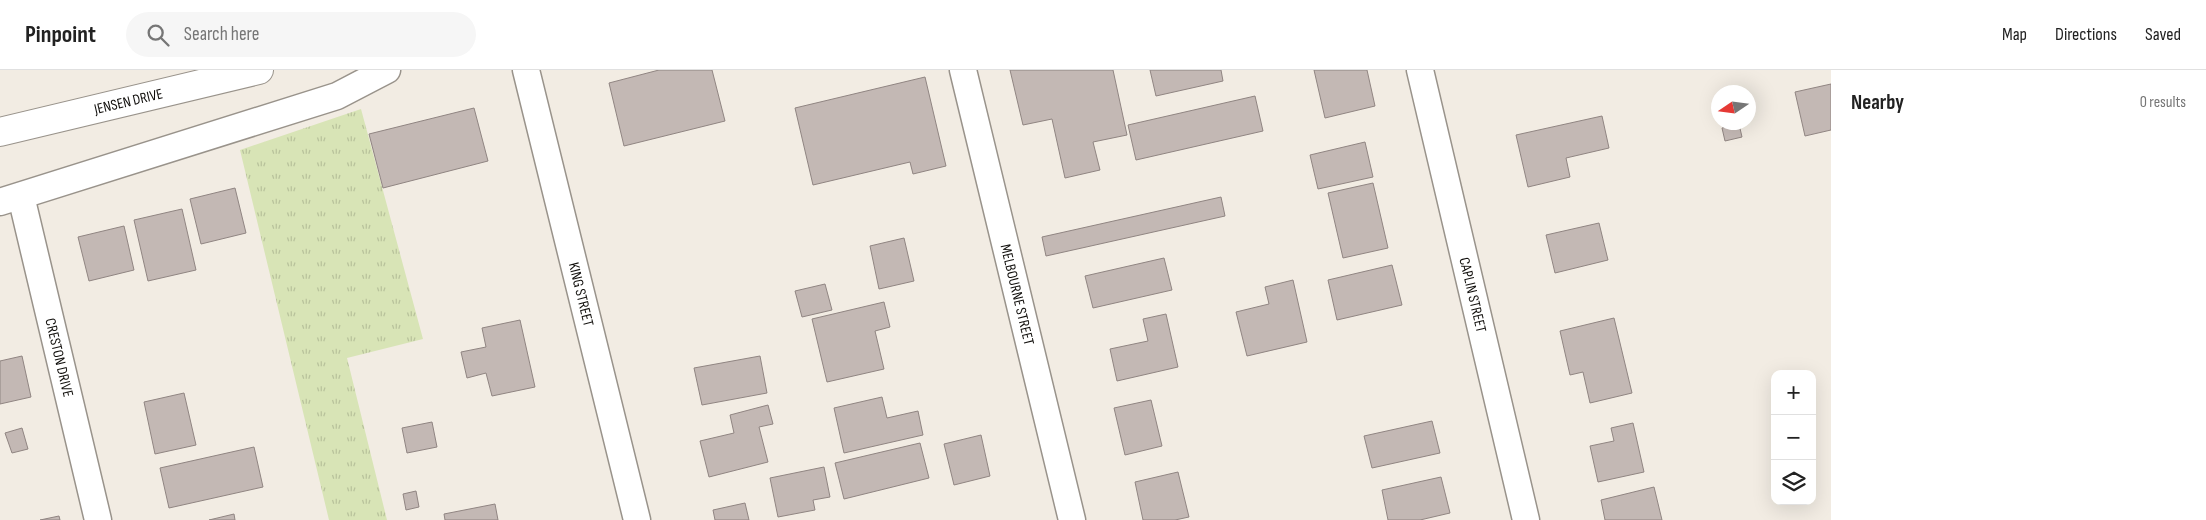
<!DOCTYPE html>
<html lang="en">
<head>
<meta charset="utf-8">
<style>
	body { margin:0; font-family:"Sofia Sans Condensed",sans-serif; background:#f6f6f6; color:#222 }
	.controls { position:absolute; right:15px; bottom:15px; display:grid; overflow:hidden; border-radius:10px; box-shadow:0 5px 20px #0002 }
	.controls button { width:45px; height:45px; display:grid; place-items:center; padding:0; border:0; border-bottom:1px solid #e0e0e0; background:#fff; color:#222; font:25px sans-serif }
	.compass { position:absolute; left:1711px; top:15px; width:45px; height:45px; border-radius:50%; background:#fff; box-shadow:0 5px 20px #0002; rotate:257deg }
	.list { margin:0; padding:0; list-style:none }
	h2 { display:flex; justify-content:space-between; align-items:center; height:65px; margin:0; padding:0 20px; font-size:21px }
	h2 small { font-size:16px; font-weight:400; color:#767676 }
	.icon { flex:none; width:28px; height:28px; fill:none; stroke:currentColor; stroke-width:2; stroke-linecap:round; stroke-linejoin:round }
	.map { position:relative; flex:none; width:1831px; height:450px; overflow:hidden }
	header { display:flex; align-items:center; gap:30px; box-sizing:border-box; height:70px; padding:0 25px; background:#fff; border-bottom:1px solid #e0e0e0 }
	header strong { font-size:24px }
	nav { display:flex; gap:28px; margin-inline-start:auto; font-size:18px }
	.search { width:350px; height:45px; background:#f6f6f6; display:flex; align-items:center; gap:12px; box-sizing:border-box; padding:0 18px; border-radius:28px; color:#767676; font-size:19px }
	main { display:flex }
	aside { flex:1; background:#fff }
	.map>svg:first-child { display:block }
	.grass { fill:url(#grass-tufts) }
	.building { fill:#c3b8b4; stroke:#908582 }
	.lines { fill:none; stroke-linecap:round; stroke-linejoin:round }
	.street-casing { stroke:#99938b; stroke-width:29 }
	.secondary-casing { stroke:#99938b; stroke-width:30 }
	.street { stroke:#fff; stroke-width:26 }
	.secondary { stroke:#fff; stroke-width:28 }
	.labels { text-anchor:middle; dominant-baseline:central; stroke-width:5; stroke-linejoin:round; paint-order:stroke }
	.street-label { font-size:15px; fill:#100e0b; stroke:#f2ece3 }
</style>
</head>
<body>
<header>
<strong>Pinpoint</strong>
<div class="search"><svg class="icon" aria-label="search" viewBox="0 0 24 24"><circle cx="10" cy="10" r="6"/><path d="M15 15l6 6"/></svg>Search here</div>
<nav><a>Map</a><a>Directions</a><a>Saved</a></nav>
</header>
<main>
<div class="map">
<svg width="1831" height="450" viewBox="0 0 1831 450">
	<defs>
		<pattern id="grass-tufts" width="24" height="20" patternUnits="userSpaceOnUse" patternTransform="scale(1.25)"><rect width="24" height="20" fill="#d8e4b6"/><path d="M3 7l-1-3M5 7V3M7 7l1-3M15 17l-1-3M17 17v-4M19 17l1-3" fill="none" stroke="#b8c29b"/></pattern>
	</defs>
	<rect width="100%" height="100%" fill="#f2ece3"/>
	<polygon class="grass" points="361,39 423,269 347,288 387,450 329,450 240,80"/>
	<g class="building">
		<polygon points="659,0 712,0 725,51 624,76 609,13"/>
		<polygon points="1010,0 1113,0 1127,65 1093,72 1100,100 1065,108 1052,49 1023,55"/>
		<polygon points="1150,0 1221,0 1223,11 1156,26"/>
		<polygon points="1314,0 1367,0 1375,36 1325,48"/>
		<polygon points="925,7 946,96 913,104 910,92 813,115 795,38"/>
		<polygon points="1831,14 1831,60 1805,66 1795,22"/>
		<polygon points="1255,26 1263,61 1136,90 1128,55"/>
		<polygon points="474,38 488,91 383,118 369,64"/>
		<polygon points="1602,46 1609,78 1566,88 1570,107 1528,117 1516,65"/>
		<polygon points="1739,54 1742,67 1725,71 1722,58"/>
		<polygon points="1365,72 1373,107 1318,119 1310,85"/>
		<polygon points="1373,113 1388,178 1343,188 1328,123"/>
		<polygon points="235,118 246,163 201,174 190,129"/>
		<polygon points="1221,127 1225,146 1046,186 1042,167"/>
		<polygon points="182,139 196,200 148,211 134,150"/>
		<polygon points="1599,153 1608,190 1555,203 1546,165"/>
		<polygon points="124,156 134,200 89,211 78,167"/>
		<polygon points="904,168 914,211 879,219 870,176"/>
		<polygon points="1164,188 1172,220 1093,238 1085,206"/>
		<polygon points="1392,195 1402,235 1337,250 1328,210"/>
		<polygon points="1293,210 1307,272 1247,286 1236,242 1269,234 1265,217"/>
		<polygon points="825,214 832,240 802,247 795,221"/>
		<polygon points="884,232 890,257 875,261 884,299 827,312 812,249"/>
		<polygon points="1166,244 1178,297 1117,311 1110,279 1148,271 1143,249"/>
		<polygon points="1614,248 1632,323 1590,333 1583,302 1570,305 1560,261"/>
		<polygon points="520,250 535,317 492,326 486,303 467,308 461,282 486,277 482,258"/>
		<polygon points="22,286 31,327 0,334 0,291"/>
		<polygon points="760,286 767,323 702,335 694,298"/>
		<polygon points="184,323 196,375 155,384 144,332"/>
		<polygon points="882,327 887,348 918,341 923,365 844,383 834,338"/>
		<polygon points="1151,330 1162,376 1125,385 1114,338"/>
		<polygon points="768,335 773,354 759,357 768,392 709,407 700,371 734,363 730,345"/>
		<polygon points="1432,351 1440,383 1372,398 1364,366"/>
		<polygon points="432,352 437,377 407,383 402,358"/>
		<polygon points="1633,353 1644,402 1598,412 1590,376 1614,371 1611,358"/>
		<polygon points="22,358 28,379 12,383 5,363"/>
		<polygon points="981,365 990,406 954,415 944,374"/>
		<polygon points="920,373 929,408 844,429 835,393"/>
		<polygon points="254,377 263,417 169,438 160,398"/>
		<polygon points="824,397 830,427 813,430 815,440 778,447 770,408"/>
		<polygon points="1178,402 1189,447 1175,450 1143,450 1135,412"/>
		<polygon points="1441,407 1450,443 1420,450 1388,450 1382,420"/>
		<polygon points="1654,417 1662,450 1605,450 1601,430"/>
		<polygon points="416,421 419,437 406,440 403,424"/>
		<polygon points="745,433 749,450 715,450 713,440"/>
		<polygon points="495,434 498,450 445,450 444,444"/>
		<polygon points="234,444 235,450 209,450"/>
		<polygon points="59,446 60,450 40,450"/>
	</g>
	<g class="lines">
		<g class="street-casing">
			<g id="street">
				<path id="s1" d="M526,0l111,450"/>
				<path id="s2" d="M963,0l109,450"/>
				<path id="s3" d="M1420,0l106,450"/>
				<path id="s4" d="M21,126l77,324"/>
				<polyline points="0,132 337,26 387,0"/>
			</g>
		</g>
		<g class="secondary-casing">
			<g id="secondary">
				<path id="s5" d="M0,62l259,-62"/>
			</g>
		</g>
		<use href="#street" class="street"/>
		<use href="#secondary" class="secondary"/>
	</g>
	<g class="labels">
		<g class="street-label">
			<text stroke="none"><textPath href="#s5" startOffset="132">JENSEN DRIVE</textPath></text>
			<text stroke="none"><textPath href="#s1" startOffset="231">KING STREET</textPath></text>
			<text stroke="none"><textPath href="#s2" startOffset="231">MELBOURNE STREET</textPath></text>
			<text stroke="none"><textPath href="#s3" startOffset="231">CAPLIN STREET</textPath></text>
			<text stroke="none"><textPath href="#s4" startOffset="166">CRESTON DRIVE</textPath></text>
		</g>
	</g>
</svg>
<div class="controls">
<button>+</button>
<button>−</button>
<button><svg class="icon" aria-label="layers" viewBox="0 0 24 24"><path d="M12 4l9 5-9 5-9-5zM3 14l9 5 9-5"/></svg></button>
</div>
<svg class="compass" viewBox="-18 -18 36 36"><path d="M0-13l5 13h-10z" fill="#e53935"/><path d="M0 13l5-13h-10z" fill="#767676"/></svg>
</div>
<aside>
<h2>Nearby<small>0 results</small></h2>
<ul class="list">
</ul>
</aside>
</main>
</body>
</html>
